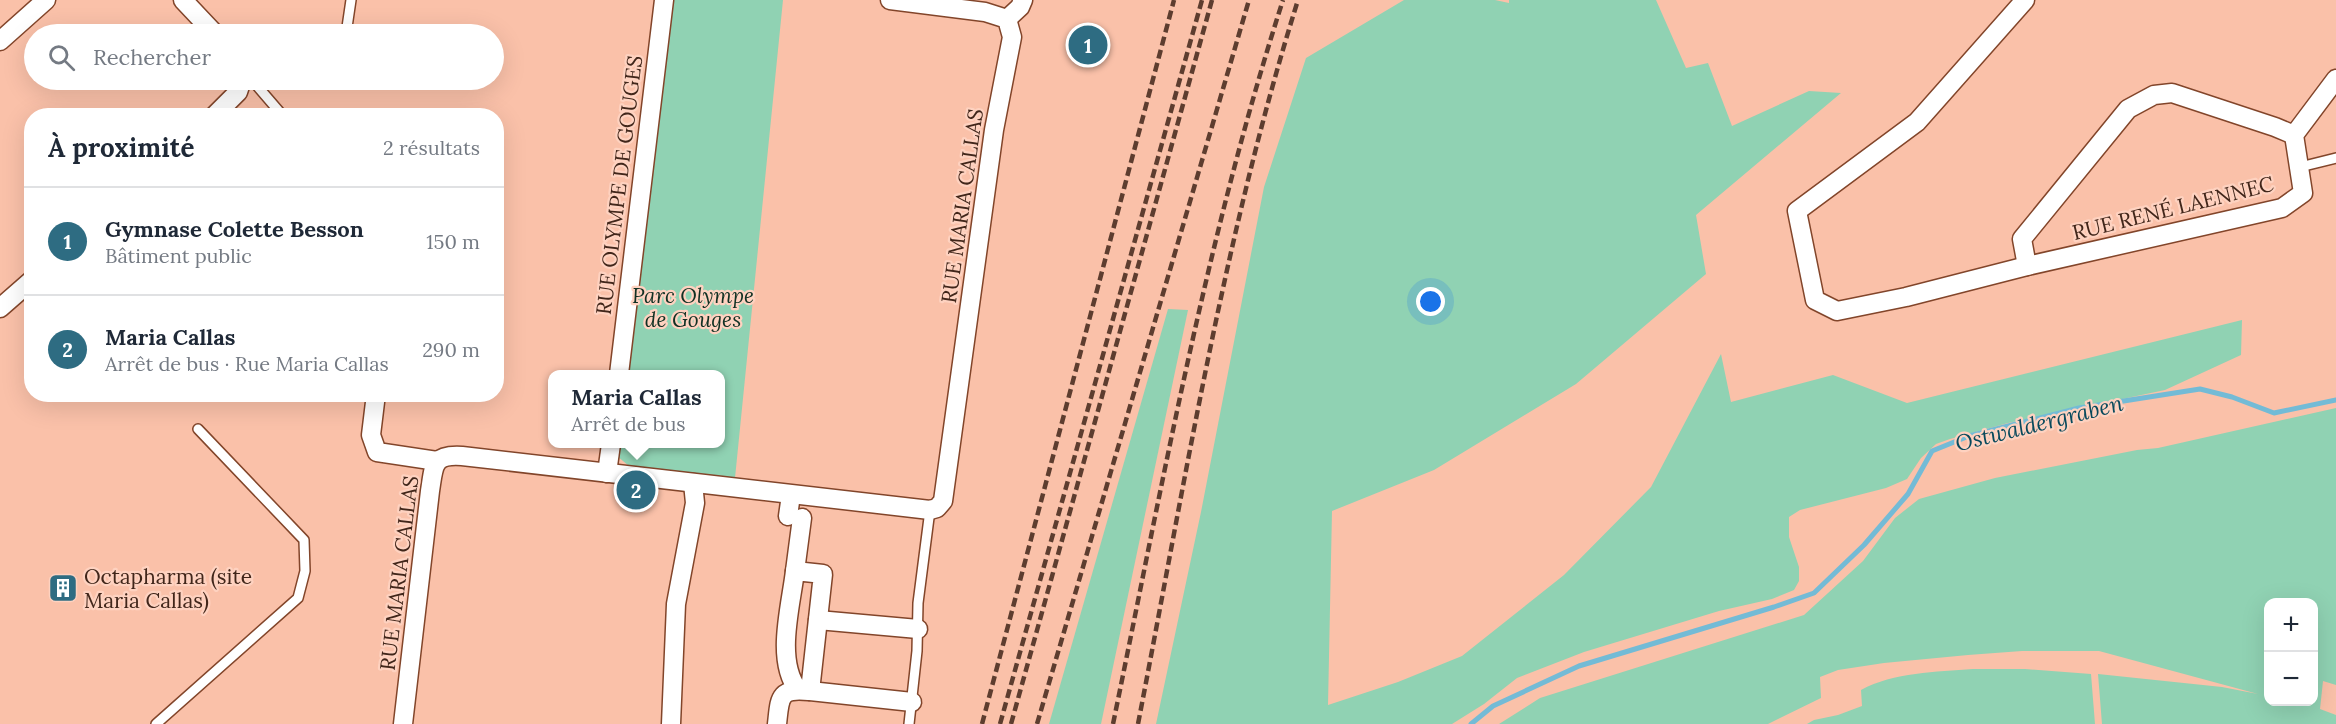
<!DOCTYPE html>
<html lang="fr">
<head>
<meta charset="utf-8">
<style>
	body { margin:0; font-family:Lora,serif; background:#f2f2f3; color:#1f2937 }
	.controls { position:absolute; right:18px; bottom:18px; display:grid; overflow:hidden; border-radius:12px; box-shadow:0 6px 24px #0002 }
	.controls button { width:54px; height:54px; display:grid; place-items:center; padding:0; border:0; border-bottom:2px solid #e0e1e3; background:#fff; color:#1f2937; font:30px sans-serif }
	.you { position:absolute; left:1431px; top:302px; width:21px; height:21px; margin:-15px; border:4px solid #fff; border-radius:50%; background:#1a73e8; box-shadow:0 0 0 9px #1a73e833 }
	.badge { display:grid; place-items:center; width:39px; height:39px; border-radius:50%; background:#2e6c82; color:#fff; font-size:20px; font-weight:700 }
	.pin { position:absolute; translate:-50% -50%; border:3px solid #fff; box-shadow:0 2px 6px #0006 }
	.popup { position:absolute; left:548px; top:370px; width:177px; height:78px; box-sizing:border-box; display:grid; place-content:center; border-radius:12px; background:#fff; filter:drop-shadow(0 2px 4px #0005); font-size:20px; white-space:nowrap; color:#747a83 }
	.popup b { font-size:22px; color:#1f2937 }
	.popup::after { content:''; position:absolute; left:50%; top:100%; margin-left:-12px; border:12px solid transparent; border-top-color:#fff }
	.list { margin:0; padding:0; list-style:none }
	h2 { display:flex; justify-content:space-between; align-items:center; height:78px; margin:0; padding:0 24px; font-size:26px }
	h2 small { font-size:20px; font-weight:400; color:#747a83 }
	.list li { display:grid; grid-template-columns:39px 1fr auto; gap:18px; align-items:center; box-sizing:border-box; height:108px; padding:0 24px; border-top:2px solid #e0e1e3 }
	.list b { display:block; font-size:22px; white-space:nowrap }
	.list p { margin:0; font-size:20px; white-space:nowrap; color:#747a83 }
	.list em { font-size:20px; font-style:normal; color:#747a83 }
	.icon { flex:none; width:33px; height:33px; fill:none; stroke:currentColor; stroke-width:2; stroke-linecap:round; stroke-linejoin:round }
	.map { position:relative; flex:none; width:2336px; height:724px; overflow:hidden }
	.search { position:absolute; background:#fff; box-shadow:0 6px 24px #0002; left:24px; top:24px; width:480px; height:66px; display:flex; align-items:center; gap:15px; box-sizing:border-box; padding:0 21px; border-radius:33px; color:#747a83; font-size:22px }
	.panel { position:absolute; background:#fff; box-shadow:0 6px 24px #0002; left:24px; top:108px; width:480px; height:294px; border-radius:24px }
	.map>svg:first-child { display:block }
	.green { fill:#90d2b3; fill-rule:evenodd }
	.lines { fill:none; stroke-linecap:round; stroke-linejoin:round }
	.stream { stroke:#73bbd6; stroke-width:5 }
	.lane-casing { stroke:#82452a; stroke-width:12 }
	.street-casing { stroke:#82452a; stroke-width:21 }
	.lane { stroke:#fff; stroke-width:9 }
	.street { stroke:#fff; stroke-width:18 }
	.rail { stroke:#5d3d2f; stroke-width:4.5; stroke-dasharray:9 4.5; stroke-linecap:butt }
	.labels { text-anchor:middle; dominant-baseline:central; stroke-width:4.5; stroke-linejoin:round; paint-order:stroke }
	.street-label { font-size:21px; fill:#41261a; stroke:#fed2c0 }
	.park-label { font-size:21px; font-style:italic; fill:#103023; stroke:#fed2c0 }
	.poi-label { font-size:21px; fill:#41261a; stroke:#fed2c0; text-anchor:start }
	.water-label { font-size:22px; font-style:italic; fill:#08495c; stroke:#fed2c0 }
</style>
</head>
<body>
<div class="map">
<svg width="2336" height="724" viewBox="0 0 2336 724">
	<rect width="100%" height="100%" fill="#fac1a9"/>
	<g class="green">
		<polygon points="671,0 783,0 735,478 629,466 617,456 619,444 720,444 720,374 627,374"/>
		<polygon points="1404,0 1495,0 1509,3 1509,0 1656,0 1686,68 1708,63 1732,126 1809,91 1841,93 1696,215 1706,274 1576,384 1434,470 1332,511 1328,705 1398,682 1462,656 1564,575 1651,487 1721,354 1731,402 1833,375 1907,403 2242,320 2241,355 2165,390 2008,423 1950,439 1936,444 1921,458 1907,479 1886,488 1800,510 1789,517 1789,537 1799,567 1799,581 1794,590 1772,599 1719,611 1584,652 1517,678 1484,704 1452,724 1156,724 1201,512 1264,187 1306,58"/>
		<polygon points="1168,309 1188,310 1101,724 1049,724"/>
		<path d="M2336,408v277l-13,-4 -3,28 16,6v9h-234l-4,-50 124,13 36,7 -159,-43h-77l-54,4 -84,8 -46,7 -18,7 1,21 -53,26h-269l41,-26 264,-83 59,-54 32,-43 24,-19 76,-21 142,-28 21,-2zM2314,602v100h-46v-100z"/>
		<path d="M1973,669h52l66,5 4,50h-288l7,-4 24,-5 24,-9 -1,-16c33,-18 75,-18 112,-21z"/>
	</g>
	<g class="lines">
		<polyline class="stream" points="1471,724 1493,706 1579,666 1774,607 1814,593 1864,545 1908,494 1932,451 1969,436 2079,408 2200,389 2232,397 2274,413 2336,400"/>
		<g class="lane-casing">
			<g id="lane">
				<polyline points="346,34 351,0"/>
				<polyline points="252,80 283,116"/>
				<polyline points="2300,167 2336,158"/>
				<polyline points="156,724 298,598 305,571 304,540 198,429"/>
				<polyline points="909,724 917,651 918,603 930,510"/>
			</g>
		</g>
		<g class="street-casing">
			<g id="street">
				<polyline points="183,0 215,34"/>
				<polyline points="2025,0 1917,122 1797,211 1815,300 1837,311 1906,297 2027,266 2282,208 2303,193 2294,135 2336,79"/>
				<polyline points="1007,19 1020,7 1023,0"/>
				<polyline points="0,41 46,0"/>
				<polyline points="214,116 238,92 242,80"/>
				<polyline points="2027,266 2022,239 2128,109 2154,95 2172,93 2275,127 2294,135"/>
				<polyline points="0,308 32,280"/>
				<polyline points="619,374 664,0"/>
				<polyline points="376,394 371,435 377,452 437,461"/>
				<polyline points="607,473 611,444"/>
				<polyline points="788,516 791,495"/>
				<polyline points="795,571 802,518"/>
				<polyline points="818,620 918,629"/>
				<path d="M798,690c-23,-30 -7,-84 -3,-119l28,3 -13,117 102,11"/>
				<path d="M403,724l27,-233c4,-25 2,-37 32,-35l468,54 7,-2 6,-7 51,-371 18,-93 -5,-18 -22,-7 -95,-12"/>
				<polyline points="671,724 676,604 695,503 693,483"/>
				<path d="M777,724c3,-26 1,-36 32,-33"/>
			</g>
		</g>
		<use href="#lane" class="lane"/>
		<use href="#street" class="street"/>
		<g class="rail">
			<polyline points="982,724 1174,0"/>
			<polyline points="1000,724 1202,0"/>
			<polyline points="1011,724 1212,0"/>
			<polyline points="1037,724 1249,0"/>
			<path d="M1113,724c50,-243 94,-488 170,-724"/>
			<path d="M1138,724c47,-242 86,-488 160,-724"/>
		</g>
	</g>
	<defs>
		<g id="building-square" transform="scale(1.5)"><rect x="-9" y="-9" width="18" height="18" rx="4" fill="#2e6c82" stroke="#fed2c0"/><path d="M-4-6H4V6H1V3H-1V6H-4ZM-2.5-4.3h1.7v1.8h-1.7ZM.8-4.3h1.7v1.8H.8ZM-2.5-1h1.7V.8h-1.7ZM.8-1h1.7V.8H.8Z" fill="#fff"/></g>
	</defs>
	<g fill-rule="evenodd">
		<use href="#building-square" x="63" y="588"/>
	</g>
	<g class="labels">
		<g class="street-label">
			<text transform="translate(619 185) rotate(-83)">RUE OLYMPE DE GOUGES</text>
			<text transform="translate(962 206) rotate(-82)">RUE MARIA CALLAS</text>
			<text transform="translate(2173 208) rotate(-14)">RUE RENÉ LAENNEC</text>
			<text transform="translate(399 573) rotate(-83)">RUE MARIA CALLAS</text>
		</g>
		<g class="park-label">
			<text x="693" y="295">Parc Olympe<tspan x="693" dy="24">de Gouges</tspan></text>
		</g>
		<g class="poi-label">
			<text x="84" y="576">Octapharma (site<tspan x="84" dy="24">Maria Callas)</tspan></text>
		</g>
		<g class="water-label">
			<text transform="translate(2039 423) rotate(-14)">Ostwaldergraben</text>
		</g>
	</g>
</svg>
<div class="controls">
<button>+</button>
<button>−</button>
</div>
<div class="you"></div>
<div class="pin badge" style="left:1088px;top:45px">1</div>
<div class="pin badge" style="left:636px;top:490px">2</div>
<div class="popup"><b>Maria Callas</b>Arrêt de bus</div>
<div class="search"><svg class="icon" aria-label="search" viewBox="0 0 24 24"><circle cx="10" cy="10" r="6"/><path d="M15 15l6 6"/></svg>Rechercher</div>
<section class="panel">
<h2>À proximité<small>2 résultats</small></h2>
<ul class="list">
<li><span class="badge">1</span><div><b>Gymnase Colette Besson</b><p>Bâtiment public</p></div><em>150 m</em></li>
<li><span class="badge">2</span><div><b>Maria Callas</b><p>Arrêt de bus · Rue Maria Callas</p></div><em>290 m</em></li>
</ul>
</section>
</div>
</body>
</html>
